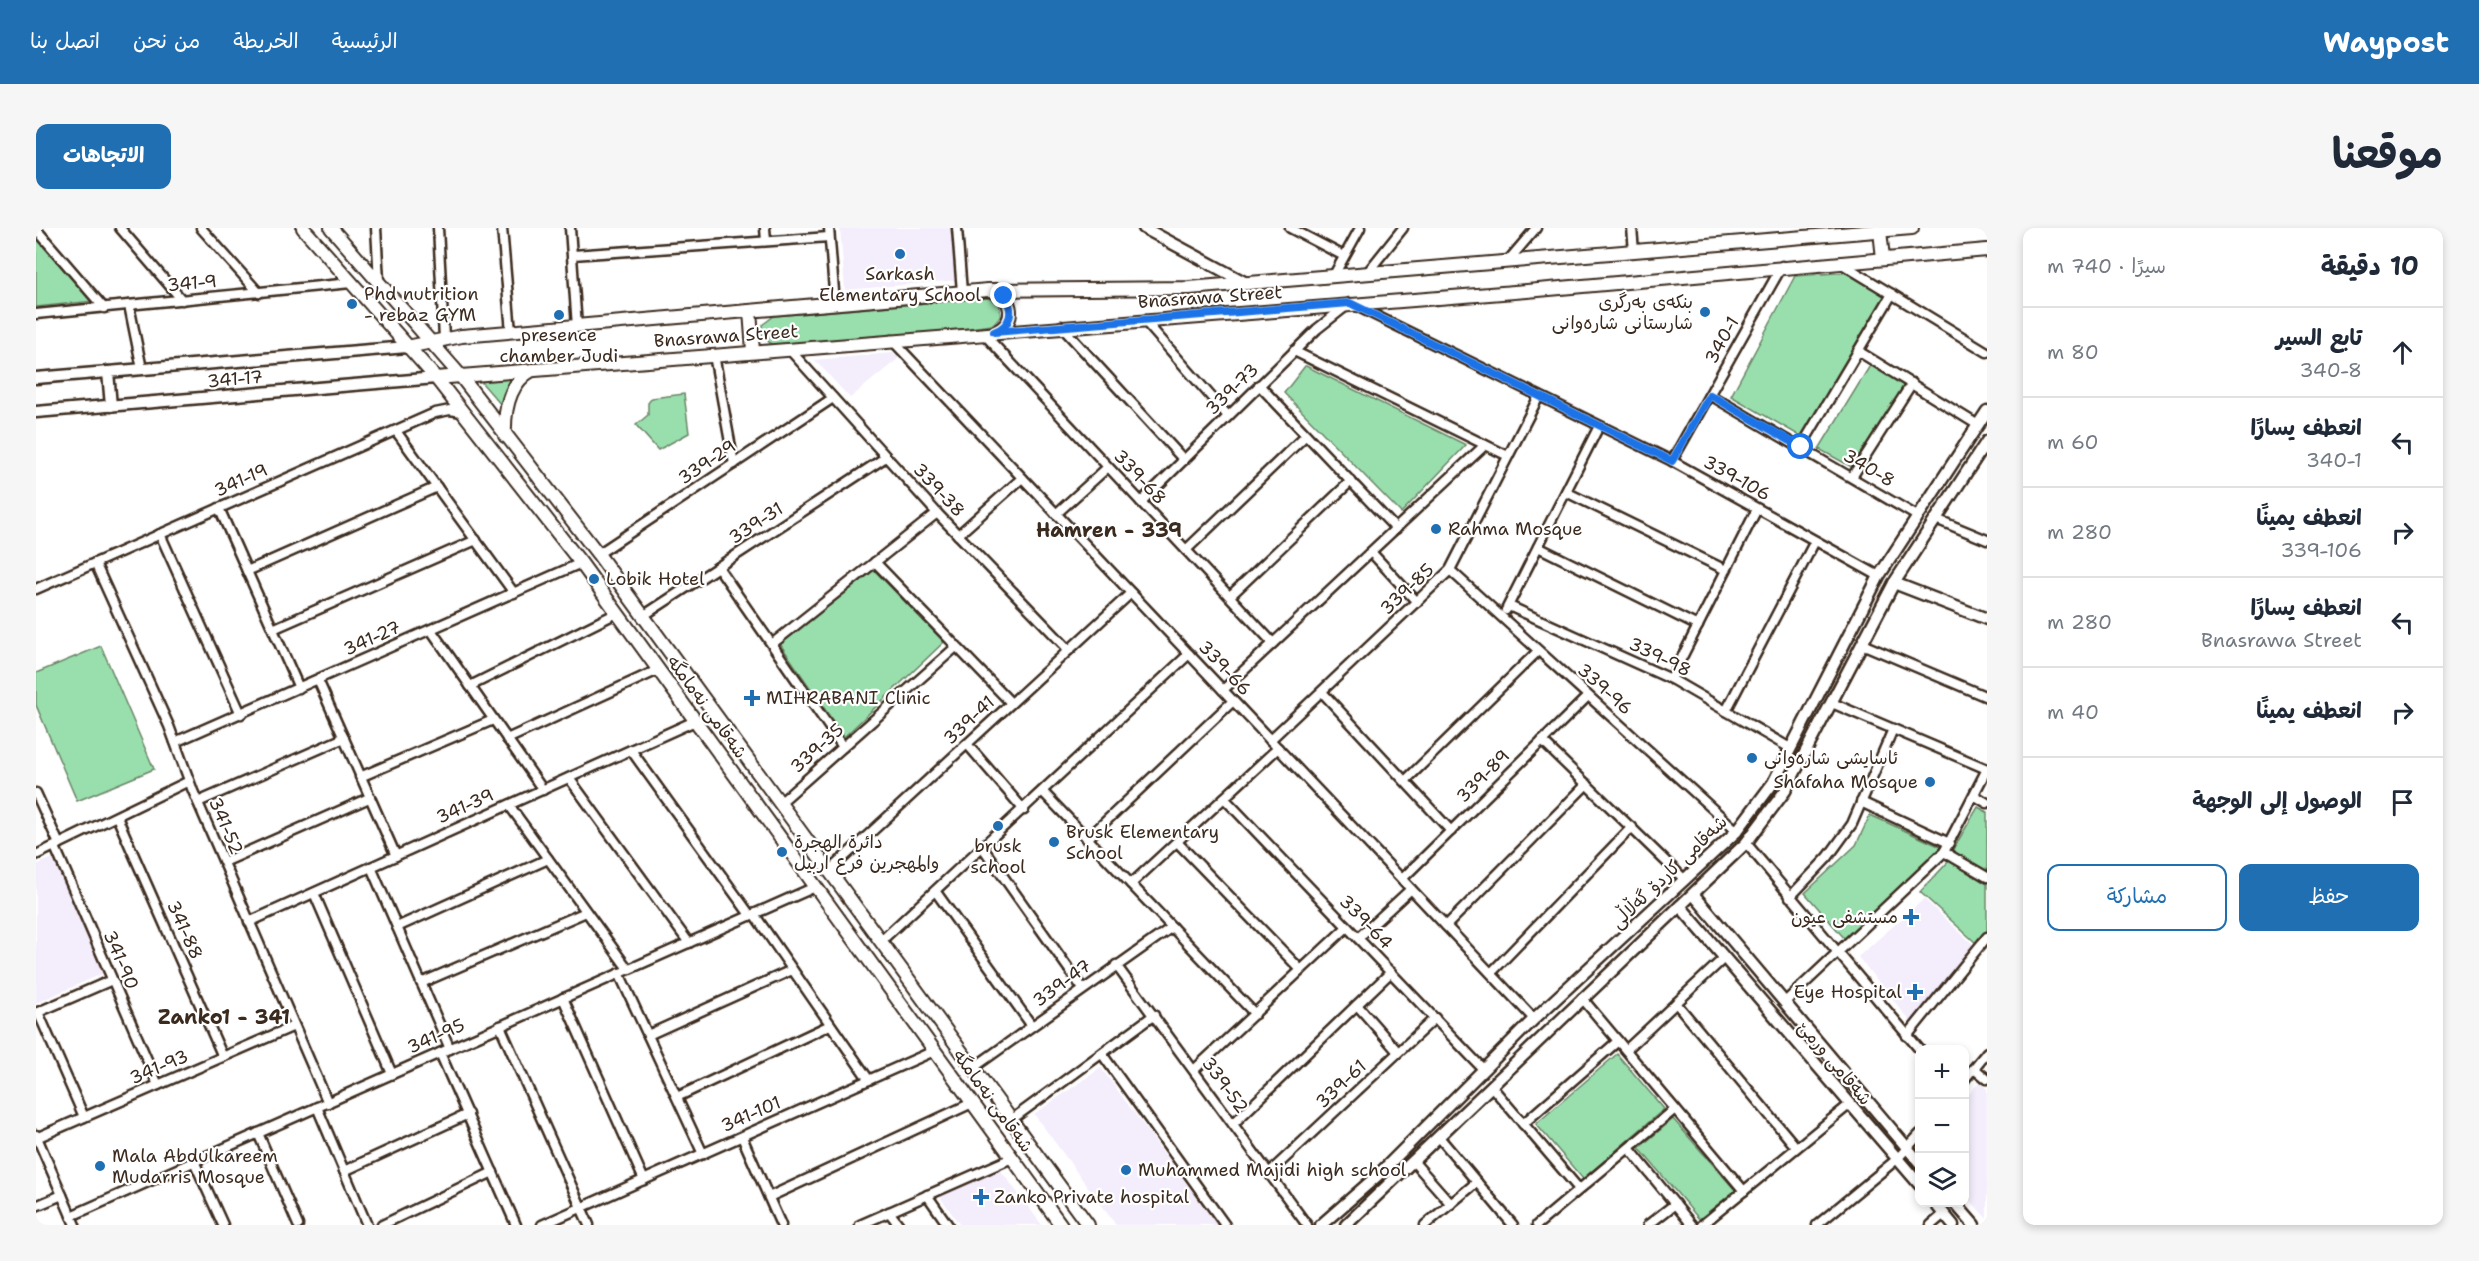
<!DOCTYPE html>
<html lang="ar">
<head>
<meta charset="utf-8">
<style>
	body { margin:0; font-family:"Shantell Sans","Playpen Sans Arabic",sans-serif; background:#f6f6f7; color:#1f2937; direction:rtl }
	.controls { position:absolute; right:18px; bottom:18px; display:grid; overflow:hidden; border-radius:12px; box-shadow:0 3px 9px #0003 }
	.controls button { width:54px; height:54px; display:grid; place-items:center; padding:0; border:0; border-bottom:2px solid #e0e1e3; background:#fff; color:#1f2937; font:30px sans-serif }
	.stop { position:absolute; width:18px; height:18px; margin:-14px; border:4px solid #1a73e8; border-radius:50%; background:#fff }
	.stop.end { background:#1a73e8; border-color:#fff; box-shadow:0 2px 6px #0008 }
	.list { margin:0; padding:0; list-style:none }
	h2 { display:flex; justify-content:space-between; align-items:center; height:78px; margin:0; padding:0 24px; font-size:26px }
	h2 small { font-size:20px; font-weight:400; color:#747a83 }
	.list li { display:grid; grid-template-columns:39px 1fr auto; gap:18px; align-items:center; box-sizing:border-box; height:90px; padding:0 24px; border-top:2px solid #e0e1e3 }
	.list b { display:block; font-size:22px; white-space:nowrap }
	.list p { margin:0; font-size:20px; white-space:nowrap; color:#747a83 }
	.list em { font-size:20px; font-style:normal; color:#747a83 }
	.actions { display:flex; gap:12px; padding:18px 24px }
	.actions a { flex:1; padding:14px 0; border:2px solid #1f6fb2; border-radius:12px; text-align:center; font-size:21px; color:#1f6fb2 }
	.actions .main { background:#1f6fb2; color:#fff }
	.icon { flex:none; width:33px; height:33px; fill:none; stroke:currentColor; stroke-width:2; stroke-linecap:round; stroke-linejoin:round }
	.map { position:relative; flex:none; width:1951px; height:997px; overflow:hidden; direction:ltr; border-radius:12px }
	header { display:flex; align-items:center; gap:36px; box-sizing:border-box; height:84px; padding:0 30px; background:#1f6fb2; color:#fff }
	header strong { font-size:28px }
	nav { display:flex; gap:33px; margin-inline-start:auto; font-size:21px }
	.intro { display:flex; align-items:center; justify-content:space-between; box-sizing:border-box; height:144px; padding:0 36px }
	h1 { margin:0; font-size:42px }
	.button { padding:15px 27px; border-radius:12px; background:#1f6fb2; color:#fff; font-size:21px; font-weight:700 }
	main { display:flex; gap:36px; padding:0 36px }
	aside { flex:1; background:#fff; border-radius:12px; box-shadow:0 3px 9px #0003 }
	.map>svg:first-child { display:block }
	.built { fill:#f4edfc }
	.green { fill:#99dfad; stroke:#6a8466; stroke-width:1.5 }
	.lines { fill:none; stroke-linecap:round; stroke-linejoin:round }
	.minor-casing { stroke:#3b2a1e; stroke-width:13 }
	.tertiary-casing { stroke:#3b2a1e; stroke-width:15 }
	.secondary-casing { stroke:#3b2a1e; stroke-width:16 }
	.minor { stroke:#fff; stroke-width:8 }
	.tertiary { stroke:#fff; stroke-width:10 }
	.secondary { stroke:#fff; stroke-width:12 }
	.route { stroke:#1a73e8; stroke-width:8 }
	.poi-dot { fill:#1f6fb2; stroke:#fff; stroke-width:2 }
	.labels { text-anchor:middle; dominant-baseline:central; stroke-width:4.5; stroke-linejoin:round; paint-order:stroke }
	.poi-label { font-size:18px; fill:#3b2a1e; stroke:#fff; text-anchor:start }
	.street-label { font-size:18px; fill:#3b2a1e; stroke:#fff }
	.neighbourhood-label { font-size:20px; font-weight:bold; fill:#3b2a1e; stroke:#fff }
</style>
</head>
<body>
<header>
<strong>Waypost</strong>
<nav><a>الرئيسية</a><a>الخريطة</a><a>من نحن</a><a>اتصل بنا</a></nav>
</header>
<div class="intro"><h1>موقعنا</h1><a class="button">الاتجاهات</a></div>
<main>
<aside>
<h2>10 دقيقة<small>سيرًا · 740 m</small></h2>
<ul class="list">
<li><svg class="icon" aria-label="ahead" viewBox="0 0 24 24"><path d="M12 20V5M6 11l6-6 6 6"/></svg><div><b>تابع السير</b><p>340-8</p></div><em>80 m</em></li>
<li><svg class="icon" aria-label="left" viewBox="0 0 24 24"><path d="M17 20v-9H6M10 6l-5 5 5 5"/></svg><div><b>انعطف يسارًا</b><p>340-1</p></div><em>60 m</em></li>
<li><svg class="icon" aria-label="right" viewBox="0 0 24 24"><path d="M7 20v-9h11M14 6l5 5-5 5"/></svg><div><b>انعطف يمينًا</b><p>339-106</p></div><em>280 m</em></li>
<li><svg class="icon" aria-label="left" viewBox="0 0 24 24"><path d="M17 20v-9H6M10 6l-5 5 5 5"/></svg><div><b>انعطف يسارًا</b><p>Bnasrawa Street</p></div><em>280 m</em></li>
<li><svg class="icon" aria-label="right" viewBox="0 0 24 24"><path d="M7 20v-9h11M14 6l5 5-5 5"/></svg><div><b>انعطف يمينًا</b></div><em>40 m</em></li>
<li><svg class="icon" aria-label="arrive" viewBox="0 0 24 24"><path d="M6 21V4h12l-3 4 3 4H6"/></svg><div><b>الوصول إلى الوجهة</b></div></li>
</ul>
<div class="actions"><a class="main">حفظ</a><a>مشاركة</a></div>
</aside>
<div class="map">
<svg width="1951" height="997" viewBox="0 0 1951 997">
	<rect width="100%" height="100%" fill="#fff"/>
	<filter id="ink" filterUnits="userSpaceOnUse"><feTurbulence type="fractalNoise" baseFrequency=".0167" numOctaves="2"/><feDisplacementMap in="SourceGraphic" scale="12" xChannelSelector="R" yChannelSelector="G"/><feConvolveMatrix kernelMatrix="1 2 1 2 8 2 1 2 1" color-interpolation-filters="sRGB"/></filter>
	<g filter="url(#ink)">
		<g class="built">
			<polygon points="804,0 919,0 923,52 809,62"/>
			<polygon points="857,125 863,130 814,170 779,132"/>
			<polygon points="17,630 68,745 0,775 0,637"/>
			<polygon points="1888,671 1943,722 1879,799 1822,729"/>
			<polygon points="1065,840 1181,997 1080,997 998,886"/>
			<polygon points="1943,854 1951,861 1951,991 1929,966 1929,871"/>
			<polygon points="963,940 1006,997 924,997 905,970 904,966"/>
		</g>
		<g class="green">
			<polygon points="0,5 58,73 0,79"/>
			<polygon points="1813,44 1857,70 1771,212 1695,168 1759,48"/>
			<polygon points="952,70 963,75 965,88 956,97 904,104 737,118 726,107 726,97 738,88"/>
			<polygon points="1835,136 1878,161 1823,243 1783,221"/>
			<polygon points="1269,138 1270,138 1430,217 1365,285 1248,165"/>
			<polygon points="478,150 467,179 446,155 449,151"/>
			<polygon points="648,166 653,205 622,222 600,197 612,187 612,175 616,170"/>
			<polygon points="838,342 908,414 808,509 744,416"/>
			<polygon points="65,418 118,541 41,573 0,477 0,445"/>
			<polygon points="1942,579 1951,584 1951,644 1916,623"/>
			<polygon points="1834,587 1905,619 1809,711 1769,665 1820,617"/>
			<polygon points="1914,632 1951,656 1951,703 1941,716 1884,664"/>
			<polygon points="1581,826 1628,881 1547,951 1500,896"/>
			<polygon points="1637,891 1700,963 1663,991 1603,920"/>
		</g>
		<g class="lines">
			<g class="minor-casing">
				<g id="minor">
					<polyline points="84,0 146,72"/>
					<polyline points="165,0 223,65"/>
					<polyline points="340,0 343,53"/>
					<polyline points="402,0 408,110"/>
					<polyline points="466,0 475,104"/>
					<polyline points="534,0 541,99"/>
					<polyline points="729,0 730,13"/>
					<polyline points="793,0 799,76"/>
					<polyline points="921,0 926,64"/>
					<polyline points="1254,0 1308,28"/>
					<polyline points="1596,0 1598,23"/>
					<polyline points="0,1 68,80"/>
					<polyline points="537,27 793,9"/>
					<polyline points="1471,34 1500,0"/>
					<polyline points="1803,34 1951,124"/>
					<polyline points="1331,45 1367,0"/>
					<polyline points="1298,47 1324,0"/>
					<polyline points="93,77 106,141"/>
					<polyline points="0,86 315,55"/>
					<polyline points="1108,92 1192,188"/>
					<polyline points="1025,98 1148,232"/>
					<polyline points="947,105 1237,415"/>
					<polyline points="856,112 1498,791"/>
					<polyline points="753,121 901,285 1033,422"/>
					<polyline points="1258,123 1472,228"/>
					<polyline points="1822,123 1942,197"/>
					<polyline points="678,127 698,236"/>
					<polyline points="1223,157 1360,301"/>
					<polyline points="1674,167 1881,288"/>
					<polyline points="360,203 478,365"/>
					<polyline points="1765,219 1856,66"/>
					<polyline points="1636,233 1746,38"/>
					<polyline points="1816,249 1876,155"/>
					<polyline points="1530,264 1690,342"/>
					<polyline points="1105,274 1281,101 1314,75 1636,233 1843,348"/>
					<polyline points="183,280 263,460"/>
					<polyline points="1020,286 1072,239"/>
					<polyline points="1900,291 1951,312"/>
					<polyline points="124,306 205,486"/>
					<polyline points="922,307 986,250"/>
					<polyline points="1502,319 1662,398"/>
					<polyline points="1150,322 1270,207"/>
					<polyline points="1335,324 1381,374"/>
					<polyline points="562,326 797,170"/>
					<polyline points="839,334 975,475"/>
					<polyline points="59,335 133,498 157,563 292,875"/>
					<polyline points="682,339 807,519"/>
					<polyline points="1414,342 1701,603"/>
					<polyline points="211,343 401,259"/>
					<polyline points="0,361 399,185 414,182 426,184"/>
					<polyline points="1194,368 1315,253"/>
					<polyline points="1473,378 1635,451 1754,520"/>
					<polyline points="1470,382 1563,198"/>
					<polyline points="607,388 850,229"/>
					<polyline points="237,401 440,312"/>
					<polyline points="395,402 507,562"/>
					<polyline points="736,416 901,285"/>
					<polyline points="1826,416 1951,469"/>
					<polyline points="1635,451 1721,281"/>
					<polyline points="282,452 360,628"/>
					<polyline points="434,458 581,385"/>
					<polyline points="1187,462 1449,217"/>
					<polyline points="1286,464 1415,603"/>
					<polyline points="1796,475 1951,541"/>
					<polyline points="1690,483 1779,313"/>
					<polyline points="471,511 622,442"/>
					<polyline points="1234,512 1414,342 1503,168"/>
					<polyline points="1506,513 1649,652"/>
					<polyline points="139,514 545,335"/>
					<polyline points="931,516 988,582"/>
					<polyline points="595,522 714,687"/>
					<polyline points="324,549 457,492"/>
					<polyline points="533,550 653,715"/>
					<polyline points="1369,553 1502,423"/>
					<polyline points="1007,564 1219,786"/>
					<polyline points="0,565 23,616"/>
					<polyline points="1938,567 1951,575"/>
					<polyline points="1188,570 1447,841"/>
					<polyline points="162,574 308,510"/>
					<polyline points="1825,574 1913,615"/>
					<polyline points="744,575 921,418"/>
					<polyline points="473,577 592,741"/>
					<polyline points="81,589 187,829"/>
					<polyline points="1051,611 1197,473"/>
					<polyline points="1141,614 1265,742"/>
					<polyline points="1710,615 1884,822"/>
					<polyline points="19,619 122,857"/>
					<polyline points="947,620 1047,761"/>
					<polyline points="1908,624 1951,649"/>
					<polyline points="0,627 153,553"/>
					<polyline points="188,634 333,570"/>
					<polyline points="335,639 414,821"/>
					<polyline points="793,643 1095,365"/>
					<polyline points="1366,651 1552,468"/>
					<polyline points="1095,656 1242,520"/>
					<polyline points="900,664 996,798"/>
					<polyline points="278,665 356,846"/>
					<polyline points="1754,669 1792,629 1816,596 1857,501"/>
					<polyline points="718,686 833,852"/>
					<polyline points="213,694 659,493"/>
					<polyline points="1410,698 1551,556"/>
					<polyline points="361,699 512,631"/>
					<polyline points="1322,710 1375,661"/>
					<polyline points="845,713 1153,426"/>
					<polyline points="1080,737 1271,997"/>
					<polyline points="583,745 667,926"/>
					<polyline points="1455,745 1596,599"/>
					<polyline points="385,755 550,684"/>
					<polyline points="527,770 608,952"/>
					<polyline points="1546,770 1708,963"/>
					<polyline points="1749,774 1908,624 1951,541"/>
					<polyline points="1640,775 1760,919"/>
					<polyline points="1321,777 1362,824"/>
					<polyline points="2,784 48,889"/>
					<polyline points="0,785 76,752"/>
					<polyline points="464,798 553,997"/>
					<polyline points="612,807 756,742"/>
					<polyline points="1871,808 1951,709"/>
					<polyline points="1590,822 1688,730"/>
					<polyline points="404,825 480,997"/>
					<polyline points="1066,826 1189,997"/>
					<polyline points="937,840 1136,699"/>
					<polyline points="1938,840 1951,851"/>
					<polyline points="1158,842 1311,699"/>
					<polyline points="1928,852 1951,824"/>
					<polyline points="1455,858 1543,961"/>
					<polyline points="641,869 794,797"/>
					<polyline points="281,879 331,997"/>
					<polyline points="975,892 1118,787"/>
					<polyline points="1197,896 1355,744"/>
					<polyline points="1487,896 1582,813"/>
					<polyline points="222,905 262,997"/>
					<polyline points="0,907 39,997"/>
					<polyline points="706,909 745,997"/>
					<polyline points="1403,909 1477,997"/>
					<polyline points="0,910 258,798"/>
					<polyline points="1593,920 1656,997"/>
					<polyline points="158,933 187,997"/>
					<polyline points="1377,933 1415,976"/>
					<polyline points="308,943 432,886"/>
					<polyline points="1233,945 1399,790"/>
					<polyline points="891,967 912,997"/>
					<polyline points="733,969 936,875"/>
					<polyline points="0,978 26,967"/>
					<polyline points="853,984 863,997"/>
					<polyline points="35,988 779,659"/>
					<polyline points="346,997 457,944"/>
					<polyline points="506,997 898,823"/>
					<polyline points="824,997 976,930"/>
					<polyline points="1389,997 1441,954"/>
					<polyline points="1501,997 1639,881"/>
					<polyline points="1612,997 1639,976"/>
					<polyline points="1666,997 1813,877"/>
					<polyline points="1781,997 1861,931 1884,906"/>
					<polyline points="1895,997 1908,986"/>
				</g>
			</g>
			<g class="tertiary-casing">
				<g id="tertiary">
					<polyline points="1108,0 1210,55"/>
					<polyline points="72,144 75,178"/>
					<polyline points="0,150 371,119"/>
					<polyline points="0,184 400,150"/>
					<polyline points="1858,355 1951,391"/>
					<polyline points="1658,667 1884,935"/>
					<polyline points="1644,678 1884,957"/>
					<polyline points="1898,974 1917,997"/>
					<polyline points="1918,974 1938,997"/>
					<polyline points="1285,997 1341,948 1498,791 1701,603 1737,555 1843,348 1951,183"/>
					<polyline points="1310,997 1710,615 1749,563 1858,355 1951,213"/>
				</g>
			</g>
			<g class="secondary-casing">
				<g id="secondary">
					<polyline points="267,0 400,150 545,335 1025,997"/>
					<polyline points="295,0 423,146 562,326 1052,997"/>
					<polyline points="1844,3 1847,30"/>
					<path d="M956,63c22,6 25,32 3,41"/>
					<polyline points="714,83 717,123"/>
					<polyline points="371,119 426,108 952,62 1153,60 1876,0"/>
					<polyline points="400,150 1491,63 1951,22"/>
					<path d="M469,208c-1,-25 4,-53 27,-66"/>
				</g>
			</g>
			<use href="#minor" class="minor"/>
			<use href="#tertiary" class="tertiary"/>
			<use href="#secondary" class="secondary"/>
		</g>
	</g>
	<g class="lines" filter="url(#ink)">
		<path class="route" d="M968,68c11,14 7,30 -10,36l356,-29 322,158 38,-66 91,52"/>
	</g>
	<g class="poi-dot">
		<circle cx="864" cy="26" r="6"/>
		<circle cx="316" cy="76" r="6"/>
		<circle cx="1669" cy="84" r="6"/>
		<circle cx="523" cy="87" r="6"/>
		<circle cx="1400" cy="301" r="6"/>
		<circle cx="558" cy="351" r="6"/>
		<path d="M713 461h6v6h6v6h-6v6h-6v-6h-6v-6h6z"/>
		<circle cx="1716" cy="530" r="6"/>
		<circle cx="1894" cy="554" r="6"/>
		<circle cx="962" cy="598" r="6"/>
		<circle cx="1018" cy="614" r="6"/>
		<circle cx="746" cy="624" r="6"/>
		<path d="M1872 680h6v6h6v6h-6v6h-6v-6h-6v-6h6z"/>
		<path d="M1876 755h6v6h6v6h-6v6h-6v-6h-6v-6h6z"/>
		<circle cx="64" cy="938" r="6"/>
		<circle cx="1090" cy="942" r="6"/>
		<path d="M942 960h6v6h6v6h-6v6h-6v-6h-6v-6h6z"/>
	</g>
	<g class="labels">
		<g class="poi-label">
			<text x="864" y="46" text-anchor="middle">Sarkash<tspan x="864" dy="21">Elementary School</tspan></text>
			<text x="328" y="66">Phd nutrition<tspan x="328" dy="21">- rebaz GYM</tspan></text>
			<text x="1657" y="74" text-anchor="end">بنكەی بەرگری<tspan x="1657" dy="21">شارستانی شارەوانی</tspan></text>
			<text x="523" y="107" text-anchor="middle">presence<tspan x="523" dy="21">chamber Judi</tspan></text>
			<text x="1412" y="301">Rahma Mosque</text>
			<text x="570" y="351">Lobik Hotel</text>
			<text x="730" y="470">MIHRABANI Clinic</text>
			<text x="1728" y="530">ئاسایشی شارەوانی</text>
			<text x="1882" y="554" text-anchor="end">Shafaha Mosque</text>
			<text x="1030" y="604">Brusk Elementary<tspan x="1030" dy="21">School</tspan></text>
			<text x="758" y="614">دائرة الهجرة<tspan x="758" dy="21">والمهجرين فرع اربيل</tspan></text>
			<text x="962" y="618" text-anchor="middle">brusk<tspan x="962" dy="21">school</tspan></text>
			<text x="1862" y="689" text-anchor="end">مستشفى عيون</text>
			<text x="1866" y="764" text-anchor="end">Eye Hospital</text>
			<text x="76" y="928">Mala Abdulkareem<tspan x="76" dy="21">Mudarris Mosque</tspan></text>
			<text x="1102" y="942">Muhammed Majidi high school</text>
			<text x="958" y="969">Zanko Private hospital</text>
		</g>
		<g class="street-label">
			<text transform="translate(156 55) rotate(-5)">341-9</text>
			<text transform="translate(1174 69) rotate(-4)">Bnasrawa Street</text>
			<text transform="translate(690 108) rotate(-4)">Bnasrawa Street</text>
			<text transform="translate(1686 112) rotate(-61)">340-1</text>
			<text transform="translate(199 151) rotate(-5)">341-17</text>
			<text transform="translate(1196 161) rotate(-44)">339-73</text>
			<text transform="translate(671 234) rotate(-34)">339-29</text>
			<text transform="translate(1833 240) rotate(31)">340-8</text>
			<text transform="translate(1104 249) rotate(47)">339-68</text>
			<text transform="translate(1701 250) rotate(29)">339-106</text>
			<text transform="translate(205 252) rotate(-24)">341-19</text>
			<text transform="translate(903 262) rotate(47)">339-38</text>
			<text transform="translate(720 295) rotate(-33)">339-31</text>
			<text transform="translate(1371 361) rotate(-43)">339-85</text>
			<text transform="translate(336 410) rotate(-24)">341-27</text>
			<text transform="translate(1624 429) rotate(26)">339-98</text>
			<text transform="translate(1189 440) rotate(47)">339-66</text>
			<text transform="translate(1569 461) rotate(42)">339-96</text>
			<text transform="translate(671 479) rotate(54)">شەقامی نەمامگە</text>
			<text transform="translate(933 492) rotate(-43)">339-41</text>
			<text transform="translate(781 520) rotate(-42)">339-35</text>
			<text transform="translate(1447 548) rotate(-45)">339-89</text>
			<text transform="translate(429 578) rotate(-24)">341-39</text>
			<text transform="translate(190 598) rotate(67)">341-52</text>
			<text transform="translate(1633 644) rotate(-44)">شەقامی کاردۆ گەڵاڵی</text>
			<text transform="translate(1330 694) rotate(46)">339-64</text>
			<text transform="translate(149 702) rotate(66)">341-88</text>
			<text transform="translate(85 732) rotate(67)">341-90</text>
			<text transform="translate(1026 755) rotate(-36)">339-47</text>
			<text transform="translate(400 808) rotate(-24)">341-95</text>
			<text transform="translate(1799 835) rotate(50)">شەقامی ورمێ</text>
			<text transform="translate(123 839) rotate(-23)">341-93</text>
			<text transform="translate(1305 856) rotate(-43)">339-61</text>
			<text transform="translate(1189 857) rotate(54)">339-52</text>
			<text transform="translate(957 873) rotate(54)">شەقامی نەمامگە</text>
			<text transform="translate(715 886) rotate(-24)">341-101</text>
		</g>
		<g class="neighbourhood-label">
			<text x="1073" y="302">Hamren - 339</text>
			<text x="188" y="789">Zanko1 - 341</text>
		</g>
	</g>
</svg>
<div class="controls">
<button>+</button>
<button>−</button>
<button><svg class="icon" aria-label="layers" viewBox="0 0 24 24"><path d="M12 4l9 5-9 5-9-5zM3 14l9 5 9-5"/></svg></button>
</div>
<div class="stop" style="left:1765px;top:219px"></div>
<div class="stop end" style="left:968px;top:68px"></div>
</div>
</main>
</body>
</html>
